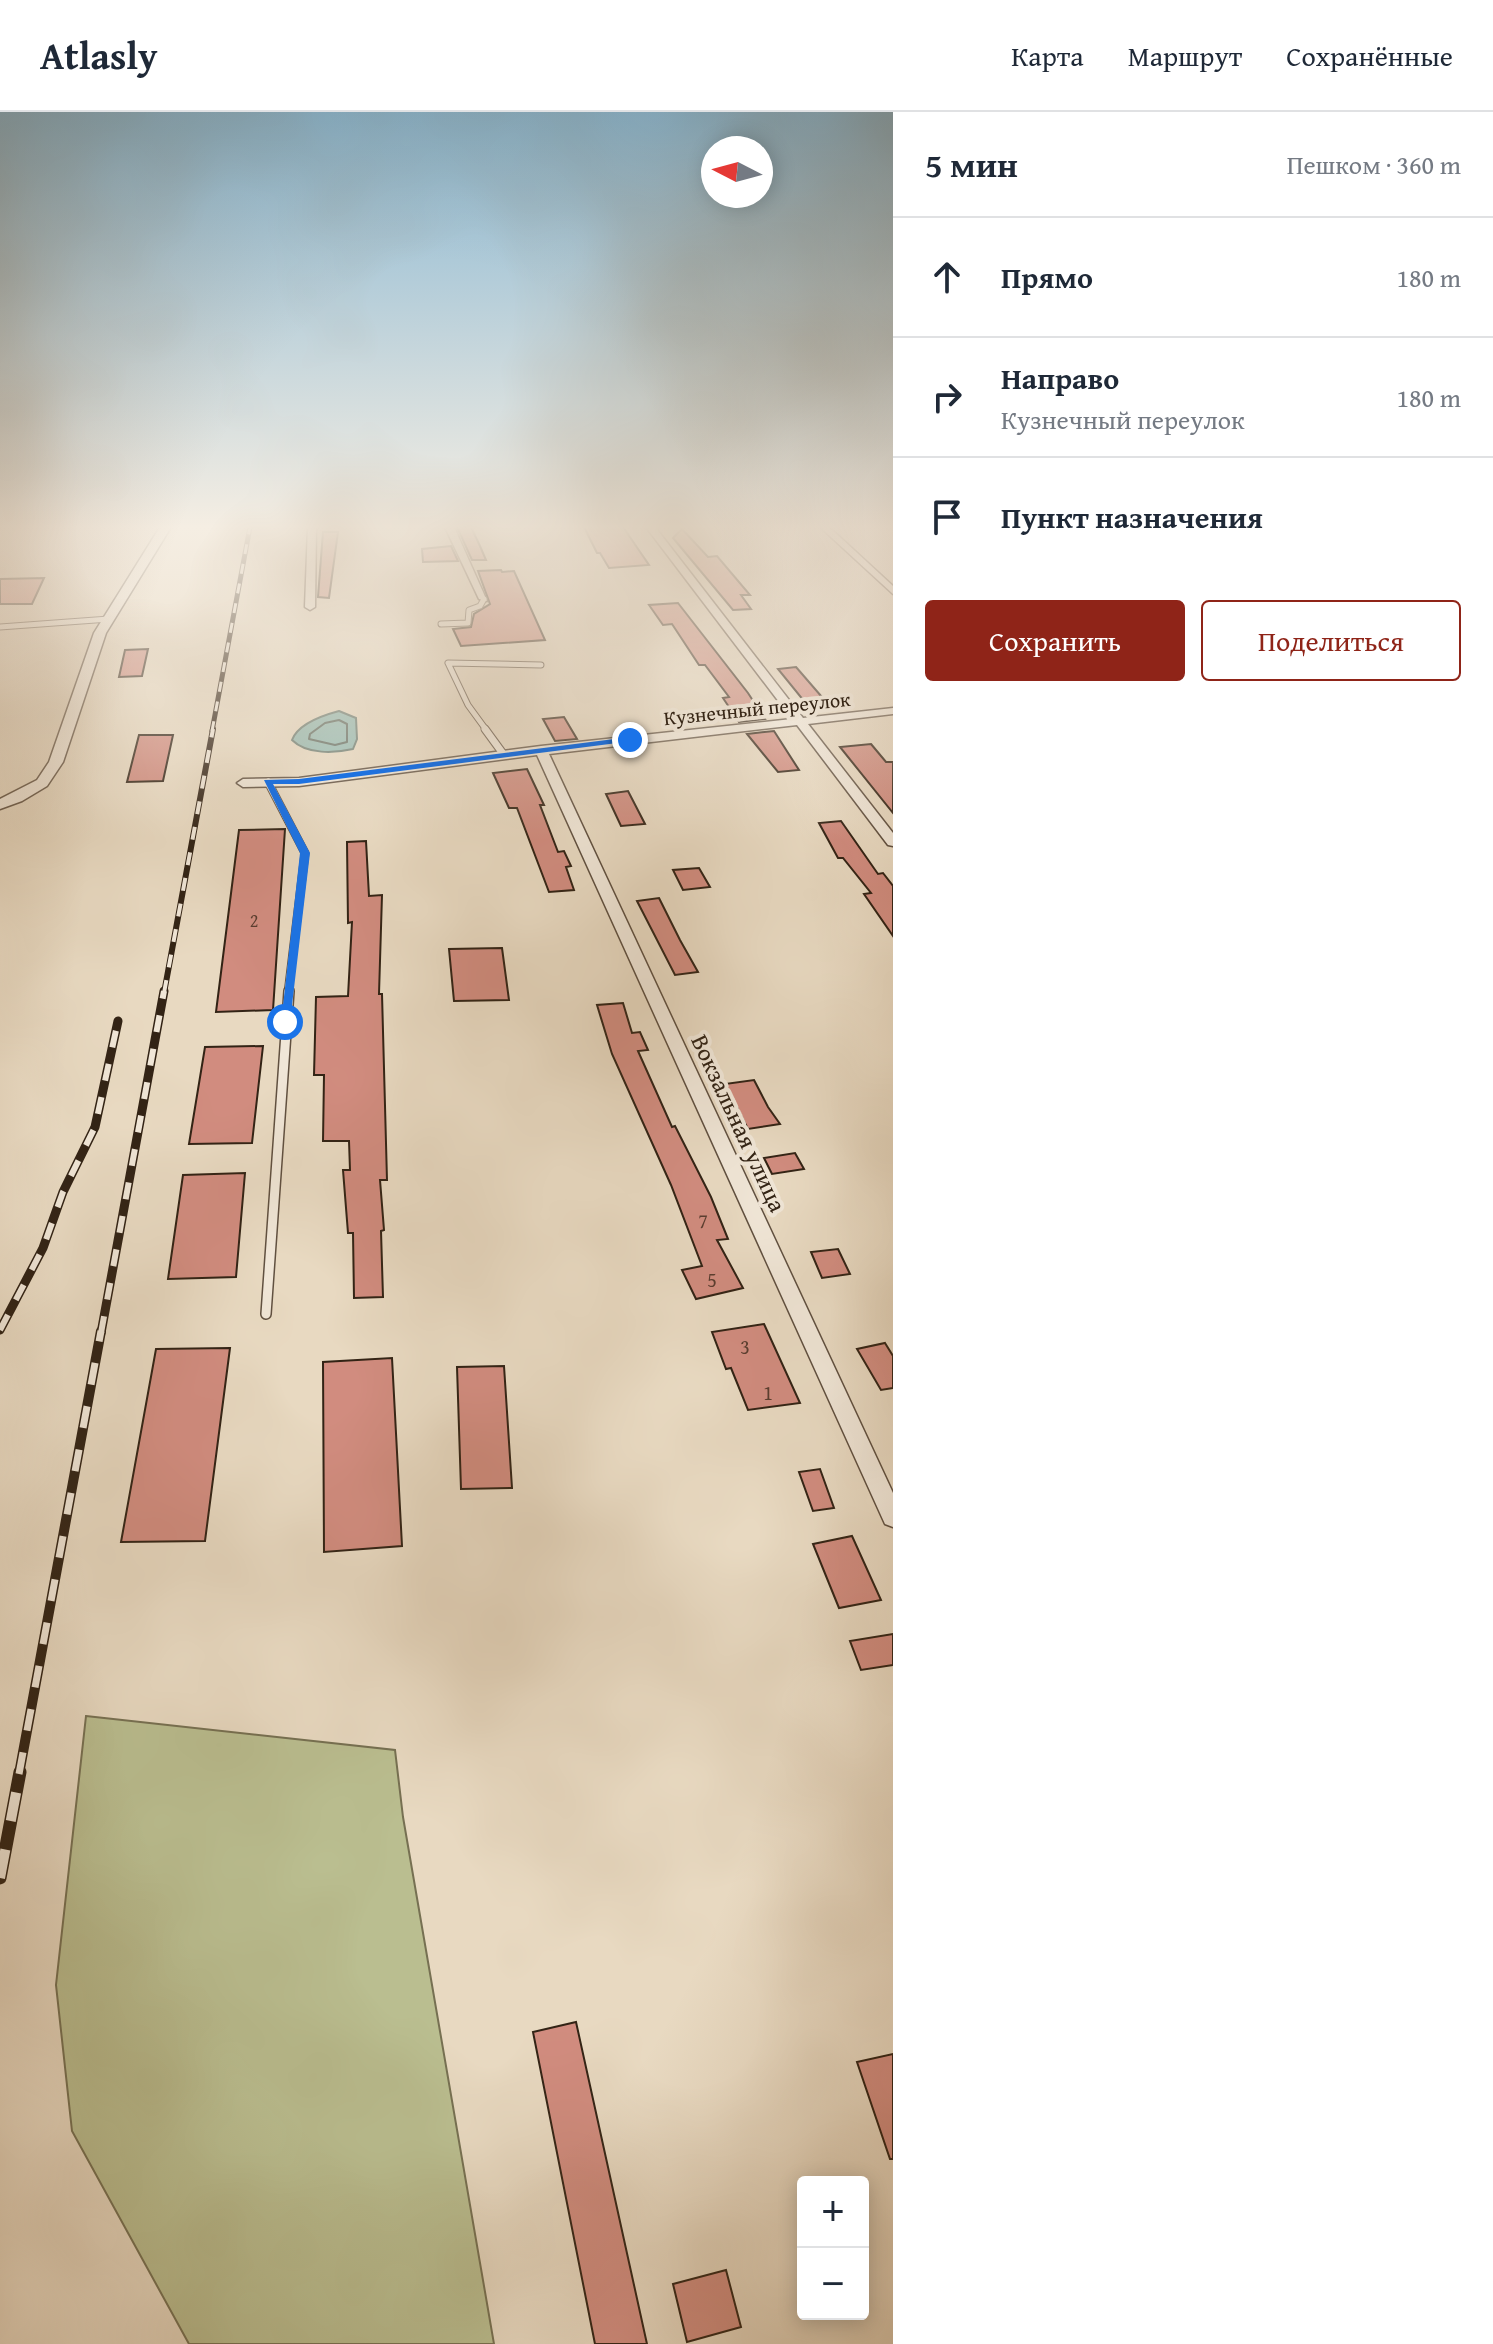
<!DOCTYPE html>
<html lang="ru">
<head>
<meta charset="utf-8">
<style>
	body { margin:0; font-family:"Gentium Book Plus",serif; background:#f6f6f7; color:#1f2937 }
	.controls { position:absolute; right:24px; bottom:24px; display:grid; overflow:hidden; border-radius:8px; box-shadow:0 4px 20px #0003 }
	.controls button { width:72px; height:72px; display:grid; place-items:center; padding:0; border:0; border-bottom:2px solid #e0e1e3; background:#fff; color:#1f2937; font:40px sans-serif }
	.compass { position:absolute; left:701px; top:24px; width:72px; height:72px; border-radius:50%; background:#fff; box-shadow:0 4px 20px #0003; rotate:276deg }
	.stop { position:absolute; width:24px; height:24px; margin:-18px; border:6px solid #1a73e8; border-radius:50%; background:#fff }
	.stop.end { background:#1a73e8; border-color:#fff; box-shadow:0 2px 8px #0008 }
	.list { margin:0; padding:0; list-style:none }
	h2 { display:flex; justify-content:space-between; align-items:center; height:104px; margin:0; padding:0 32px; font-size:34px }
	h2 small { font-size:26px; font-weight:400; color:#747a83 }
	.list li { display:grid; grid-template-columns:52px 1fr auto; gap:24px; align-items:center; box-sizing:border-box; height:120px; padding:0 32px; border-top:2px solid #e0e1e3 }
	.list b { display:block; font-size:30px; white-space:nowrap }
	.list p { margin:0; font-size:26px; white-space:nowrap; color:#747a83 }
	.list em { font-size:26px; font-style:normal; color:#747a83 }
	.actions { display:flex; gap:16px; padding:24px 32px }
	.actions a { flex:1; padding:18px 0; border:2px solid #8f2418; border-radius:8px; text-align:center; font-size:28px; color:#8f2418 }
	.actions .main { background:#8f2418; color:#fff }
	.icon { flex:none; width:44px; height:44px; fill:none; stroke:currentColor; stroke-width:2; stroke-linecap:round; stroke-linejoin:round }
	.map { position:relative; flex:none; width:893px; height:2232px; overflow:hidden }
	header { display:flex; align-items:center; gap:48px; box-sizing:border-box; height:112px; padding:0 40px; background:#fff; border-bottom:2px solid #e0e1e3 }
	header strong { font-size:38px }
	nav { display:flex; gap:44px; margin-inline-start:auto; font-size:28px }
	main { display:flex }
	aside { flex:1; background:#fff }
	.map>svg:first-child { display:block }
	.green { fill:#babe90; stroke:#767052; stroke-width:2 }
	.water { fill:#97bab1; stroke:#6f7e73; stroke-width:2 }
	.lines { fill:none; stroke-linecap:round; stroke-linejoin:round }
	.shore { stroke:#646e63; stroke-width:2 }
	.building { fill:#d18c7f; stroke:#322315; stroke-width:2 }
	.service-far2-casing { stroke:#605040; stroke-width:7 }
	.service-far1-casing { stroke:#605040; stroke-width:9 }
	.service-casing { stroke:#605040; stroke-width:12 }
	.minor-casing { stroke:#605040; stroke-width:3 }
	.tertiary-casing { stroke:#605040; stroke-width:3 }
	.service-far2 { stroke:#f0e6d7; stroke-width:5 }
	.service-far1 { stroke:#f0e6d7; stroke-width:7 }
	.service { stroke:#f0e6d7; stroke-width:9 }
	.minor { fill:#f0e6d7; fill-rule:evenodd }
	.tertiary { fill:#f0e6d7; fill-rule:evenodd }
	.rail-far4-casing { stroke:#322315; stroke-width:5 }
	.rail-far3-casing { stroke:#322315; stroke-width:6 }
	.rail-far2-casing { stroke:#322315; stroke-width:9 }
	.rail-far1-casing { stroke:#322315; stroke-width:10 }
	.rail-casing { stroke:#322315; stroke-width:13 }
	.rail-far4 { stroke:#f0e6d7; stroke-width:3; stroke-dasharray:10; stroke-linecap:butt }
	.rail-far3 { stroke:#f0e6d7; stroke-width:4; stroke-dasharray:13; stroke-linecap:butt }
	.rail-far2 { stroke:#f0e6d7; stroke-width:6; stroke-dasharray:17; stroke-linecap:butt }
	.rail-far1 { stroke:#f0e6d7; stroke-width:7; stroke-dasharray:22; stroke-linecap:butt }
	.rail { stroke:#f0e6d7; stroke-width:10; stroke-dasharray:29; stroke-linecap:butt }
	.route { fill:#1a73e8 }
	.labels { text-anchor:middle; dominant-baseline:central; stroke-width:8; stroke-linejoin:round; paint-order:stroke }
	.far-number-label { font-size:18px; fill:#5a3d30 }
	.far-street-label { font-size:20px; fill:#322315; stroke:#f0e6d7 }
	.number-label { font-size:20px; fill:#5a3d30 }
	.street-label { font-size:24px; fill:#322315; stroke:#f0e6d7 }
</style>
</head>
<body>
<header>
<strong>Atlasly</strong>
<nav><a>Карта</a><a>Маршрут</a><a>Сохранённые</a></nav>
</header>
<main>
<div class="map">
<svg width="893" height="2232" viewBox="0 0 893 2232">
	<rect width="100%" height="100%" fill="#e8d9c1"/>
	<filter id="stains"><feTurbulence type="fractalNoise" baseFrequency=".0025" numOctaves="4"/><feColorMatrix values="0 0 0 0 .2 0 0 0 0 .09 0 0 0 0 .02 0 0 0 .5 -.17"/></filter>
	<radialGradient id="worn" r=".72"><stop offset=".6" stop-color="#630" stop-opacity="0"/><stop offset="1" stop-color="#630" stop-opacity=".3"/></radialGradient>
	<polygon class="green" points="86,1604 395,1638 403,1705 494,2232 189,2232 72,2019 56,1873"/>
	<path class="water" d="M339,599l17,7 1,21 -4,10c-18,4 -46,6 -61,-9 6,-16 32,-25 47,-29z"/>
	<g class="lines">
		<polygon class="shore" points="339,608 347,612 347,630 335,633 309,627 310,622 325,611"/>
	</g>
	<g class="building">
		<polygon points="471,415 480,434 486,448 472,448 457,415"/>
		<polygon points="584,415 623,415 649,453 609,456 600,441 597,441"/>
		<polygon points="682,417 708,445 717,444 750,483 741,483 751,497 733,498 673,426"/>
		<polygon points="323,420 338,420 329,486 318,485"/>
		<polygon points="451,434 458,449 423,450 422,437"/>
		<polygon points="501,458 502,460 514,459 545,528 461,534 453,517 471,515 474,502 490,492 478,459"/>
		<polygon points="44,466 32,492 0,492 0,467"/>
		<polygon points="678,491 748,581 765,607 739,610 723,586 729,585 705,553 699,553 672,512 663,513 649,493"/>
		<polygon points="148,537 142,564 119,565 125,538"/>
		<polygon points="796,555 828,592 808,594 778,557"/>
		<polygon points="564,605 577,627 555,629 543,607"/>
		<polygon points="774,619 799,658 778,660 747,622"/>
		<polygon points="139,623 173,623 163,669 127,670"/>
		<polygon points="871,632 886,650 893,650 893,701 840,635"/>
		<polygon points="527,657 544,693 540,693 558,740 564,739 571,754 566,755 574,778 549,780 517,696 509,696 493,661"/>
		<polygon points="628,679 645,712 621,714 606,682"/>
		<polygon points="841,709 878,762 883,761 893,774 893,824 864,782 871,781 843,746 838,746 819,711"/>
		<polygon points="285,717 273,898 216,900 239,718"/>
		<polygon points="366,729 369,784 382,783 379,882 382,882 387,1068 380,1068 384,1118 381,1119 383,1185 354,1186 353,1121 348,1121 343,1058 350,1058 349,1029 323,1029 324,963 314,963 316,885 348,884 352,810 348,811 347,730"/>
		<polygon points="699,756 710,775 683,778 673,758"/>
		<polygon points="659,786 680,828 698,860 675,863 637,789"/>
		<polygon points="502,836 509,888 454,889 449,837"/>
		<polygon points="623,891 632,921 640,920 648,938 638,939 672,1015 675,1014 711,1085 728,1127 717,1128 743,1176 696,1187 682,1158 702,1154 671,1073 612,942 597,893"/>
		<polygon points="263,934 252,1031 189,1032 205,935"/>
		<polygon points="754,968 768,995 780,1012 748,1017 725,972"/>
		<polygon points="795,1041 804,1057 772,1062 764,1046"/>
		<polygon points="245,1061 236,1165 168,1167 183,1063"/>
		<polygon points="838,1137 850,1162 822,1166 811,1140"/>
		<polygon points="764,1212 800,1291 748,1298 731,1256 726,1257 712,1220"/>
		<polygon points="885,1231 893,1244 893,1276 881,1278 857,1237"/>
		<polygon points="230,1236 205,1429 121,1430 156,1237"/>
		<polygon points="392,1246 402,1434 324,1440 323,1250"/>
		<polygon points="504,1254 512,1376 461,1377 457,1255"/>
		<polygon points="820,1357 834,1396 813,1399 799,1360"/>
		<polygon points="852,1424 881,1488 839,1496 813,1432"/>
		<polygon points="893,1522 893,1553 861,1558 850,1529"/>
		<polygon points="576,1910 647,2232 595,2232 533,1920"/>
		<polygon points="893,1942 893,2047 890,2047 857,1950"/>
		<polygon points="726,2158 741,2215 687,2230 673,2172"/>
	</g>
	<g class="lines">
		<g class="service-far2-casing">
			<g id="service-far2">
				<polyline points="441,512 468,511 469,498 480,494 484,487"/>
				<polyline points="0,515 109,507"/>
				<polyline points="487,619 468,593 448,551 541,553"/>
			</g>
		</g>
		<g class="service-far1-casing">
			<g id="service-far1">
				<polyline points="485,617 504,643"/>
				<polyline points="268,670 305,741 288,881"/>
			</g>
		</g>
		<g class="service-casing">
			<polyline id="service" points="266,1202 289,879"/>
		</g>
		<g class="minor-casing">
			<g id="minor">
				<polygon points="308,415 316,415 315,495 310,498 305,495"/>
				<polygon points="445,415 454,415 487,489 479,487"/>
				<polygon points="646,415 655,415 803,606 893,596 893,602 808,612 893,721 893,734 888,733 797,613 549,642 893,1381 893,1415 885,1412 537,643 299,674 243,675 237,671 243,667 299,666 541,634 792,607"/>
				<polygon points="820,415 829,415 893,474 893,482"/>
			</g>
		</g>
		<g class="tertiary-casing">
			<polygon id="tertiary" points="160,415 171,415 106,521 63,650 47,674 22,689 0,697 0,687 37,668 49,650 94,521"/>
		</g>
		<use href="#service-far2" class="service-far2"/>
		<use href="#service-far1" class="service-far1"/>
		<use href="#service" class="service"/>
		<use href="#minor" class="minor"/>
		<use href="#tertiary" class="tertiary"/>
		<g class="rail-far4-casing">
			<polyline id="rail-far4" points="212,619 250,415"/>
		</g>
		<g class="rail-far3-casing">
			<polyline id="rail-far3" points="164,881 213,617"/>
		</g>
		<g class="rail-far2-casing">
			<g id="rail-far2">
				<polyline points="0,1218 43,1136 63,1080 95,1015 118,909"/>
				<polyline points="101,1221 164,879"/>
			</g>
		</g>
		<g class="rail-far1-casing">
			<polyline id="rail-far1" points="19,1662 101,1219"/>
		</g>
		<g class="rail-casing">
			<polyline id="rail" points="0,1766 20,1660"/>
		</g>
		<use href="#rail-far4" class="rail-far4"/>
		<use href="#rail-far3" class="rail-far3"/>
		<use href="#rail-far2" class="rail-far2"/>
		<use href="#rail-far1" class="rail-far1"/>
		<use href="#rail" class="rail"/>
	</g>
	<linearGradient id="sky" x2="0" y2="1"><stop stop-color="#87b6d2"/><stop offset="0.57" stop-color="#f5eee3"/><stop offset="1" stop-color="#f5eee3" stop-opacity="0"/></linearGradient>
	<rect width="893" height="728" fill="url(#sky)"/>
	<polygon class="route" points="630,625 633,629 299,672 273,672 310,741 290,910 281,912 300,741 264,668 299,667"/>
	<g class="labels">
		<g class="far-number-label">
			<text x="254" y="808">2</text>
		</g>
		<g class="far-street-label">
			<text transform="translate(757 596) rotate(-6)">Кузнечный переулок</text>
		</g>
		<g class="number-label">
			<text x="703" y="1108">7</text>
			<text x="712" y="1167">5</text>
			<text x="745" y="1234">3</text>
			<text x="768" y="1280">1</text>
		</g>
		<g class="street-label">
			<text transform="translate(739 1011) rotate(65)">Вокзальная улица</text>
		</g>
	</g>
	<rect width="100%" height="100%" filter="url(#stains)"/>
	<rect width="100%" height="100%" fill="url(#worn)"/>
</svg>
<div class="controls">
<button>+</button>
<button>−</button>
</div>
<svg class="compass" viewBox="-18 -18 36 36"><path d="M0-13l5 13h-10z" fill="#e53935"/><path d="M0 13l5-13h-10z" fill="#747a83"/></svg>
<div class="stop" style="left:285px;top:910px"></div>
<div class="stop end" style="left:630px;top:628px"></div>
</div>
<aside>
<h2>5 мин<small>Пешком · 360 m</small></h2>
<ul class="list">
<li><svg class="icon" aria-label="ahead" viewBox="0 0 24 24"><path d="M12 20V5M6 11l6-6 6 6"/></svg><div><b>Прямо</b></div><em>180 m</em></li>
<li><svg class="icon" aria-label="right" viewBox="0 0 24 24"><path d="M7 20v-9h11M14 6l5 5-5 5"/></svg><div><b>Направо</b><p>Кузнечный переулок</p></div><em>180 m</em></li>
<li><svg class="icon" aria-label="arrive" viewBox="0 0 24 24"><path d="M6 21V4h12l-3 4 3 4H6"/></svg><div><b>Пункт назначения</b></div></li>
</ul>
<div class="actions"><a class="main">Сохранить</a><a>Поделиться</a></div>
</aside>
</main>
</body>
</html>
